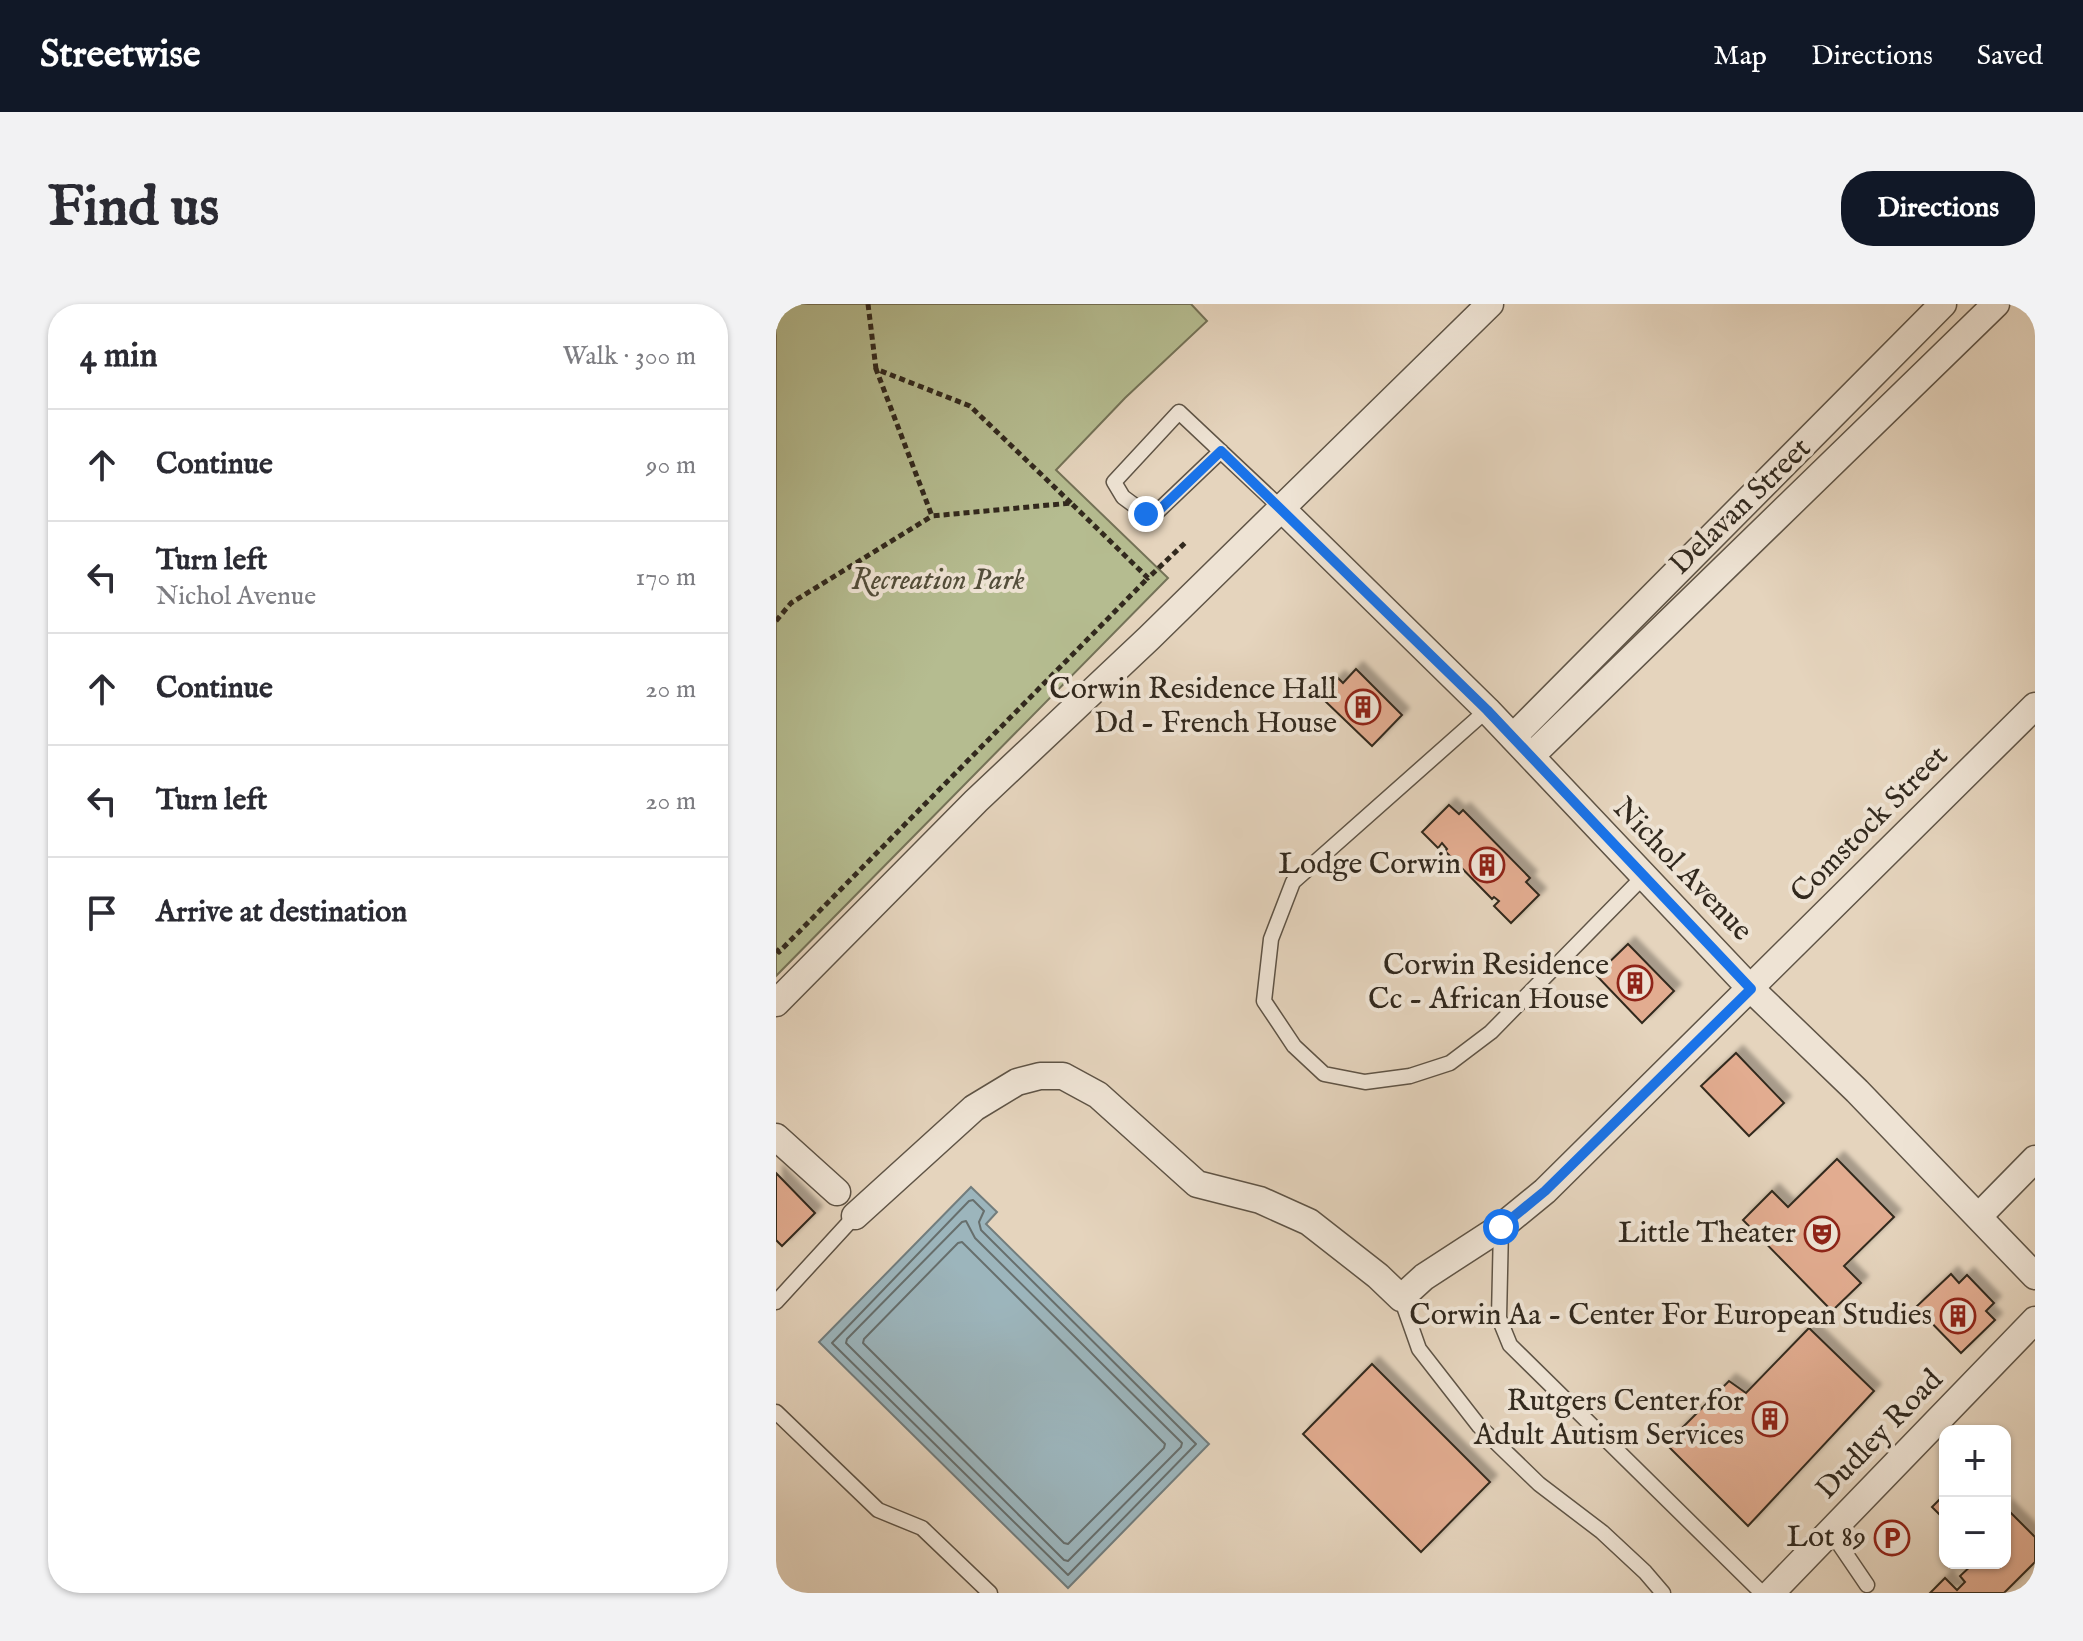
<!DOCTYPE html>
<html lang="en">
<head>
<meta charset="utf-8">
<style>
	body { margin:0; font-family:"IM FELL English",serif; background:#f2f2f3; color:#2b2b33 }
	.controls { position:absolute; right:24px; bottom:24px; display:grid; overflow:hidden; border-radius:16px; box-shadow:0 2px 6px #0004 }
	.controls button { width:72px; height:72px; display:grid; place-items:center; padding:0; border:0; border-bottom:2px solid #e1e1e2; background:#fff; color:#2b2b33; font:40px sans-serif }
	.stop { position:absolute; width:24px; height:24px; margin:-18px; border:6px solid #1a73e8; border-radius:50%; background:#fff }
	.stop.end { background:#1a73e8; border-color:#fff; box-shadow:0 2px 8px #0008 }
	.list { margin:0; padding:0; list-style:none }
	h2 { display:flex; justify-content:space-between; align-items:center; height:104px; margin:0; padding:0 32px; font-size:34px }
	h2 small { font-size:26px; font-weight:400; color:#7c7c81 }
	.list li { display:grid; grid-template-columns:52px 1fr auto; gap:24px; align-items:center; box-sizing:border-box; height:112px; padding:0 32px; border-top:2px solid #e1e1e2 }
	.list b { display:block; font-size:30px; white-space:nowrap }
	.list p { margin:0; font-size:26px; white-space:nowrap; color:#7c7c81 }
	.list em { font-size:26px; font-style:normal; color:#7c7c81 }
	.icon { flex:none; width:44px; height:44px; fill:none; stroke:currentColor; stroke-width:2; stroke-linecap:round; stroke-linejoin:round }
	.map { position:relative; flex:none; width:1259px; height:1289px; overflow:hidden; border-radius:32px }
	header { display:flex; align-items:center; gap:48px; box-sizing:border-box; height:112px; padding:0 40px; background:#111827; color:#fff }
	header strong { font-size:38px }
	nav { display:flex; gap:44px; margin-inline-start:auto; font-size:28px }
	.intro { display:flex; align-items:center; justify-content:space-between; box-sizing:border-box; height:192px; padding:0 48px }
	h1 { margin:0; font-size:56px }
	.button { padding:20px 36px; border-radius:32px; background:#111827; color:#fff; font-size:28px; font-weight:700 }
	main { display:flex; gap:48px; padding:0 48px }
	aside { flex:1; background:#fff; border-radius:32px; box-shadow:0 2px 6px #0004 }
	.map>svg:first-child { display:block }
	.green { fill:#b5bc90; stroke:#747257; stroke-width:2 }
	.water { fill:#9cb5bc; stroke:#727d7d; stroke-width:2 }
	.lines { fill:none; stroke-linecap:round; stroke-linejoin:round }
	.shore { stroke:#676f6d; stroke-width:2 }
	.building { fill:#e2ac90; stroke:#32291e; stroke-width:2; filter:url(#shadow) }
	.lane-casing { stroke:#5f5446; stroke-width:17 }
	.street-casing { stroke:#5f5446; stroke-width:29 }
	.path { stroke:#32291e; stroke-width:5; stroke-dasharray:6 4; stroke-linecap:butt }
	.lane { stroke:#eee3d4; stroke-width:14 }
	.street { stroke:#eee3d4; stroke-width:26 }
	.route { stroke:#1a73e8; stroke-width:10 }
	.labels { text-anchor:middle; dominant-baseline:central; stroke-width:8; stroke-linejoin:round; paint-order:stroke }
	.street-label { font-size:30px; fill:#32291e; stroke:#eee3d4 }
	.park-label { font-size:30px; font-style:italic; fill:#534e3a; stroke:#eee3d4 }
	.poi-label { font-size:30px; fill:#32291e; stroke:#eee3d4; text-anchor:end }
</style>
</head>
<body>
<header>
<strong>Streetwise</strong>
<nav><a>Map</a><a>Directions</a><a>Saved</a></nav>
</header>
<div class="intro"><h1>Find us</h1><a class="button">Directions</a></div>
<main>
<aside>
<h2>4 min<small>Walk · 300 m</small></h2>
<ul class="list">
<li><svg class="icon" aria-label="ahead" viewBox="0 0 24 24"><path d="M12 20V5M6 11l6-6 6 6"/></svg><div><b>Continue</b></div><em>90 m</em></li>
<li><svg class="icon" aria-label="left" viewBox="0 0 24 24"><path d="M17 20v-9H6M10 6l-5 5 5 5"/></svg><div><b>Turn left</b><p>Nichol Avenue</p></div><em>170 m</em></li>
<li><svg class="icon" aria-label="ahead" viewBox="0 0 24 24"><path d="M12 20V5M6 11l6-6 6 6"/></svg><div><b>Continue</b></div><em>20 m</em></li>
<li><svg class="icon" aria-label="left" viewBox="0 0 24 24"><path d="M17 20v-9H6M10 6l-5 5 5 5"/></svg><div><b>Turn left</b></div><em>20 m</em></li>
<li><svg class="icon" aria-label="arrive" viewBox="0 0 24 24"><path d="M6 21V4h12l-3 4 3 4H6"/></svg><div><b>Arrive at destination</b></div></li>
</ul>
</aside>
<div class="map">
<svg width="1259" height="1289" viewBox="0 0 1259 1289">
	<defs>
		<filter id="shadow"><feDropShadow dx="7" dy="-7" stdDeviation="2" flood-color="#0004"/></filter>
	</defs>
	<rect width="100%" height="100%" fill="#e5d4bd"/>
	<filter id="stains"><feTurbulence type="fractalNoise" baseFrequency=".0025" numOctaves="4"/><feColorMatrix values="0 0 0 0 .2 0 0 0 0 .09 0 0 0 0 .02 0 0 0 .5 -.17"/></filter>
	<radialGradient id="worn" r=".72"><stop offset=".6" stop-color="#630" stop-opacity="0"/><stop offset="1" stop-color="#630" stop-opacity=".3"/></radialGradient>
	<polygon class="green" points="0,0 415,0 431,17 349,94 280,166 392,274 0,672"/>
	<polygon class="water" points="195,883 221,908 210,920 433,1140 292,1284 43,1038"/>
	<g class="lines">
		<g class="shore">
			<polygon points="197,896 208,907 203,918 205,926 420,1140 292,1271 56,1039 193,897"/>
			<polygon points="190,917 199,934 406,1139 405,1143 292,1257 288,1256 70,1039 71,1035 186,918"/>
			<polygon points="186,938 389,1140 388,1144 292,1240 288,1239 87,1039 88,1035 182,939"/>
		</g>
	</g>
	<g class="building">
		<polygon points="580,365 626,411 596,442 548,396 557,387 553,383 562,374 567,379"/>
		<polygon points="673,501 683,510 687,506 754,574 750,578 763,591 735,619 718,602 723,597 718,593 716,595 669,547 671,545 666,539 662,544 646,528"/>
		<polygon points="852,640 898,687 866,719 820,671"/>
		<polygon points="960,749 1008,799 973,832 925,782"/>
		<polygon points="1061,855 1118,913 1068,962 1085,979 1056,1007 967,916 996,887 1012,903"/>
		<polygon points="0,869 39,909 6,942 0,936"/>
		<polygon points="1175,970 1183,979 1191,971 1218,999 1210,1007 1219,1016 1185,1049 1140,1003"/>
		<polygon points="1033,1024 1098,1087 972,1222 890,1140 953,1077 970,1089"/>
		<polygon points="596,1060 714,1178 645,1248 527,1130"/>
		<polygon points="1169,1190 1169,1216 1156,1203"/>
		<polygon points="1229,1203 1259,1233 1259,1258 1228,1289 1154,1289 1169,1274 1181,1286 1189,1278 1184,1272 1198,1259 1229,1259"/>
	</g>
	<g class="lines">
		<g class="lane-casing">
			<g id="lane">
				<polyline points="445,147 380,209 370,210 347,193 338,178 403,108 505,204"/>
				<polyline points="711,406 517,578 495,635 488,697 518,742 548,770 589,778 634,772 674,759 715,728 867,573"/>
				<polyline points="725,923 723,1014 734,1041 986,1289"/>
				<polyline points="625,994 643,1045 703,1122 763,1180 826,1228 869,1268 887,1289"/>
				<polyline points="0,998 79,912"/>
				<polyline points="0,1108 102,1206 146,1224 214,1289"/>
				<polyline points="1055,1228 1091,1281"/>
			</g>
		</g>
		<g class="street-casing">
			<g id="street">
				<polyline points="505,204 711,406 975,685 1081,787 1259,972"/>
				<polyline points="737,433 1167,0"/>
				<polyline points="755,452 1220,0"/>
				<polyline points="0,699 200,497 373,334 714,0"/>
				<polyline points="0,833 61,888"/>
				<polyline points="79,912 198,804 241,778 264,772 287,772 322,791 421,880 484,896 533,918 602,972 625,994 648,973 725,923 769,887 1259,402"/>
				<polyline points="1203,912 1259,855"/>
				<polyline points="995,1289 1259,1016"/>
			</g>
		</g>
		<g class="path">
			<polyline points="92,0 100,65"/>
			<polyline points="295,199 194,102 100,65 156,212 295,199 372,274 409,239"/>
			<polyline points="0,317 15,299 156,212"/>
			<polyline points="0,645 3,648 372,274"/>
		</g>
		<use href="#lane" class="lane"/>
		<use href="#street" class="street"/>
	</g>
	<g class="lines">
		<polyline class="route" points="370,210 380,209 445,147 711,406 975,685 769,887 725,923"/>
	</g>
	<defs>
		<g id="building-ring" transform="scale(1.8)"><circle r="9.5" fill="#eee3d4" stroke="#8f2418" stroke-width="1.5"/><path d="M-4-6H4V6H1V3H-1V6H-4ZM-2.5-4.3h1.7v1.8h-1.7ZM.8-4.3h1.7v1.8H.8ZM-2.5-1h1.7V.8h-1.7ZM.8-1h1.7V.8H.8Z" fill="#8f2418"/></g>
		<g id="theatre-ring" transform="scale(1.8)"><circle r="9.5" fill="#eee3d4" stroke="#8f2418" stroke-width="1.5"/><path d="M-5-5.5Q0-4 5-5.5V0Q5 5 0 6Q-5 5-5 0ZM-3.3-2.5H-1v1.5H-3.3ZM1-2.5H3.3v1.5H1ZM-2.8 1Q0 5.5 2.8 1Z" fill="#8f2418"/></g>
		<g id="parking-ring" transform="scale(1.8)"><circle r="9.5" fill="#eee3d4" stroke="#8f2418" stroke-width="1.5"/><path d="M-3.5-5.5H1a3.5 3.5 0 0 1 0 7H-1V5.5H-3.5ZM-1-3.4V-.6H.8a1.4 1.4 0 0 0 0-2.8Z" fill="#8f2418"/></g>
	</defs>
	<g fill-rule="evenodd">
		<use href="#building-ring" x="587" y="403"/>
		<use href="#building-ring" x="711" y="561"/>
		<use href="#building-ring" x="859" y="679"/>
		<use href="#theatre-ring" x="1046" y="930"/>
		<use href="#building-ring" x="1182" y="1012"/>
		<use href="#building-ring" x="994" y="1115"/>
		<use href="#parking-ring" x="1116" y="1234"/>
	</g>
	<g class="labels">
		<g class="street-label">
			<text transform="translate(965 203) rotate(-44)">Delavan Street</text>
			<text transform="translate(1094 521) rotate(-45)">Comstock Street</text>
			<text transform="translate(906 566) rotate(46)">Nichol Avenue</text>
			<text transform="translate(1104 1131) rotate(-46)">Dudley Road</text>
		</g>
		<g class="park-label">
			<text x="162" y="277">Recreation Park</text>
		</g>
		<g class="poi-label">
			<text x="561" y="386">Corwin Residence Hall<tspan x="561" dy="34">Dd - French House</tspan></text>
			<text x="685" y="561">Lodge Corwin</text>
			<text x="833" y="662">Corwin Residence<tspan x="833" dy="34">Cc - African House</tspan></text>
			<text x="1020" y="930">Little Theater</text>
			<text x="1156" y="1012">Corwin Aa - Center For European Studies</text>
			<text x="968" y="1098">Rutgers Center for<tspan x="968" dy="34">Adult Autism Services</tspan></text>
			<text x="1090" y="1234">Lot 89</text>
		</g>
	</g>
	<rect width="100%" height="100%" filter="url(#stains)"/>
	<rect width="100%" height="100%" fill="url(#worn)"/>
</svg>
<div class="controls">
<button>+</button>
<button>−</button>
</div>
<div class="stop" style="left:725px;top:923px"></div>
<div class="stop end" style="left:370px;top:210px"></div>
</div>
</main>
</body>
</html>
